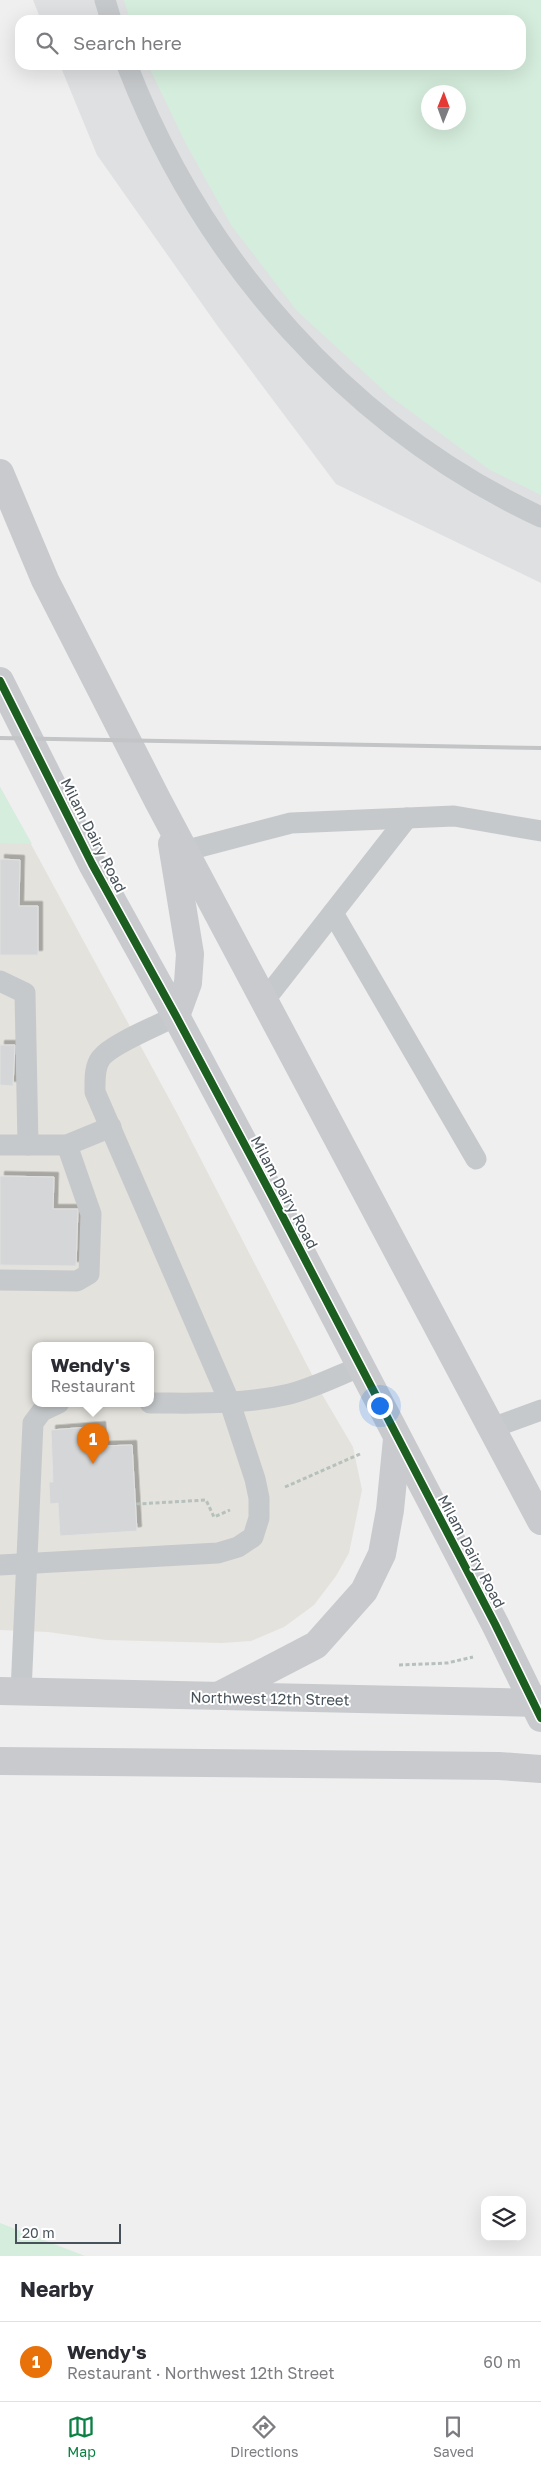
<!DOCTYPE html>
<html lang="en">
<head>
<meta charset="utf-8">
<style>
	body { margin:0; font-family:"Golos Text",sans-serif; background:#f2f2f3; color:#2b2b33 }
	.controls { position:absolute; right:15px; bottom:15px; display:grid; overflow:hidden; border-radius:10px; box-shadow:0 5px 20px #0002 }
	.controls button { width:45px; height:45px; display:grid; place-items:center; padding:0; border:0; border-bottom:1px solid #e1e1e2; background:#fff; color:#2b2b33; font:25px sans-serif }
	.compass { position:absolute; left:421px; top:85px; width:45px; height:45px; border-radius:50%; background:#fff; box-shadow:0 5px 20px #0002; rotate:1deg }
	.scale { position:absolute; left:15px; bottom:12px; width:106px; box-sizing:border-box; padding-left:5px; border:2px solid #47525a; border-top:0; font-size:14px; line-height:18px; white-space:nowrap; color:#47525a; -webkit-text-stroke:4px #fff; paint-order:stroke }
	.you { position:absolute; left:379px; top:1405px; width:18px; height:18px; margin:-12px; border:4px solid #fff; border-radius:50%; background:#1a73e8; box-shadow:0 0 0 8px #1a73e833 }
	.badge { display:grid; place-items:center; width:32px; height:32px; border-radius:50%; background:#0b8043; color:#fff; font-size:16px; font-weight:700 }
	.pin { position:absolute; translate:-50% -41px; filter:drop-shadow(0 1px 2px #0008) }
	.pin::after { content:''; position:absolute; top:26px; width:18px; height:15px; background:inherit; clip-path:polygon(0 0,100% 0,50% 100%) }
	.popup { position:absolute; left:32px; top:1342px; width:122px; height:65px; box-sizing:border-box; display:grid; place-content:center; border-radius:10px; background:#fff; filter:drop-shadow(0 1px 4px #0005); font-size:16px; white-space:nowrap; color:#7c7c81 }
	.popup b { font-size:19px; color:#2b2b33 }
	.popup::after { content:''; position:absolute; left:50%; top:100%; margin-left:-10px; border:10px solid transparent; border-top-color:#fff }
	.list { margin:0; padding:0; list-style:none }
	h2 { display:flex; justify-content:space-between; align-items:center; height:65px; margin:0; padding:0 20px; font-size:21px }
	h2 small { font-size:16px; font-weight:400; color:#7c7c81 }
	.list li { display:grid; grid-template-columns:32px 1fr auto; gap:15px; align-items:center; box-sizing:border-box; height:80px; padding:0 20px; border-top:1px solid #e1e1e2 }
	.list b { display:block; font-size:19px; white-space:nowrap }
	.list p { margin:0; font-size:16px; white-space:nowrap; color:#7c7c81 }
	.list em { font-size:16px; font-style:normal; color:#7c7c81 }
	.icon { flex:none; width:28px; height:28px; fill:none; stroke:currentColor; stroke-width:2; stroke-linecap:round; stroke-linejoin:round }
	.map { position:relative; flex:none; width:541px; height:2256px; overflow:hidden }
	.search { position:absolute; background:#fff; box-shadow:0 5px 20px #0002; left:15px; right:15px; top:15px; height:55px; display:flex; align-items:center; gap:12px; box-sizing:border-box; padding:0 18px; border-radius:15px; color:#7c7c81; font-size:19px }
	.sheet { height:145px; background:#fff }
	nav { display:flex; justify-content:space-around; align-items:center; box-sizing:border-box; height:70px; border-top:1px solid #e1e1e2; background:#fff; font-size:14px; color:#7c7c81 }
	nav a { display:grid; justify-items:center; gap:2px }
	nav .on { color:#0b8043 }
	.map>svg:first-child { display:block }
	.commercial { fill:#e4e2dc; fill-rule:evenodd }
	.airport { fill:#dfe0e2; fill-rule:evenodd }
	.green { fill:#d5eddd; fill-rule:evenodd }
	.building { fill:#d5d6d7; stroke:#e0e1e2; filter:url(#shadow) }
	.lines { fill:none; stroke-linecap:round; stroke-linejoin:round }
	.path { stroke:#b6c1bd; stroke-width:3; stroke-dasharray:4 2.5; stroke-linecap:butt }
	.lane { stroke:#c6c9cb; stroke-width:21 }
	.secondary { stroke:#c8cacd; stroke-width:28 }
	.rail { stroke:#c2c4c6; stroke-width:4 }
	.cycleway-casing { stroke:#fff; stroke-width:11 }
	.cycleway { stroke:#1b5e20; stroke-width:8 }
	.labels { text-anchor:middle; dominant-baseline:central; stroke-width:4; stroke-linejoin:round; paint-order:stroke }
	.street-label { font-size:15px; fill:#47525a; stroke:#fff }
</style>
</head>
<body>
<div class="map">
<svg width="541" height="2256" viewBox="0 0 541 2256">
	<defs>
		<filter id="shadow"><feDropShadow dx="4.5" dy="-4.5" stdDeviation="0" flood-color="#0004"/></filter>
	</defs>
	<rect width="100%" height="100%" fill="#efefef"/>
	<path class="commercial" d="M0,787l178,328 145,281 30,51 9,43 -13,63 -13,23 -22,29 -30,22 -33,14 -29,2 -116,-3 -58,-8 -48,-2zM36,1345h114v58h-114z"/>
	<path class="airport" d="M33,0h508v583l-205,-99 -117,-156 -122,-173 -37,-90h461v-45h-480zM428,92h30v30h-30z"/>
	<g class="green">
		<path d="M124,0h417v495l-51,-25 -99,-73 -94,-86 -66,-86 -45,-81 -38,-79h373v-45h-391zM428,92h30v30h-30z"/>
		<polygon points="0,787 32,844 0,843"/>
		<polygon points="0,2223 85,2256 0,2256"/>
	</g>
	<g class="building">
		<polygon points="0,859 20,860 19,906 38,906 38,955 0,955"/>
		<polygon points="0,1045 15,1045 13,1086 0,1085"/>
		<polygon points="0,1176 54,1177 53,1209 78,1209 76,1266 0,1265"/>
		<polygon points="101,1426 102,1446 132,1445 137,1531 60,1536 58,1503 50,1504 49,1482 53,1482 51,1430"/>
	</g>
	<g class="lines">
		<g class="path">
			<polyline points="285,1487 360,1454"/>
			<polyline points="136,1504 206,1500 214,1517 230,1510"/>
			<polyline points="399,1665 447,1663 473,1657"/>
		</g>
		<g class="lane">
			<polyline points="105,0 111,20"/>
			<path d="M127,65c75,195 223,363 414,452"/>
			<polyline points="184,851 291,823 454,816 541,831"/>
			<polyline points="333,913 476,1159"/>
			<polyline points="0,981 25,993 28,1145"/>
			<polyline points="264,1001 407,818"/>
			<polyline points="0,1145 67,1145 111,1127"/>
			<polyline points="0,1280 77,1281 89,1274 91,1214 67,1145"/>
			<path d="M150,1403c45,0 91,2 135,-8 25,-5 51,-19 75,-28"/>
			<polyline points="492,1428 541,1410"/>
			<path d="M0,1565l218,-12 20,-6 15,-10 6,-19v-20l-4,-19 -25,-76 -135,-311c0,-11 -1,-25 6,-34 10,-14 58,-33 75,-42"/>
			<polyline points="21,1692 33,1423 42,1411 59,1403"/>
		</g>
		<g class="secondary">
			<polyline points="0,473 45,580 158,801 541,1521"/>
			<polyline points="0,681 92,864 176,1016 273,1198 495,1624 541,1718"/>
			<polyline points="172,844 190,954 188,983 176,1016"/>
			<polyline points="0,1691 541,1703"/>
			<polyline points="220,1695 316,1645 364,1591 382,1554 390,1510 397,1439"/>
			<polyline points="0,1761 499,1766 541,1769"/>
		</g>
		<polyline class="rail" points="0,738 541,748"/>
		<g class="cycleway-casing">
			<polyline id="cycleway" points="0,681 92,864 176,1016 273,1198 495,1624 541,1718"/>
		</g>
		<use href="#cycleway" class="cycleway"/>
	</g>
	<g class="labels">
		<g class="street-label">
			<text transform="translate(94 835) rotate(63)">Milam Dairy Road</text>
			<text transform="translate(285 1192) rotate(62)">Milam Dairy Road</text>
			<text transform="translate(472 1551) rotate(62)">Milam Dairy Road</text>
			<text transform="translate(270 1698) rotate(1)">Northwest 12th Street</text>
		</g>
	</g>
</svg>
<div class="controls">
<button><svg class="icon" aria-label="layers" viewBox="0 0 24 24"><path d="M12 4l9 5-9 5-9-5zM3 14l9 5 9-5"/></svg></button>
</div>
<svg class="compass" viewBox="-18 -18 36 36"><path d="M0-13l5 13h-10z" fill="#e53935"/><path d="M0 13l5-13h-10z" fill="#7c7c81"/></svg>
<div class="scale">20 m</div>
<div class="you"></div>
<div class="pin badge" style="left:93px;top:1464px;background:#e8710a">1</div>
<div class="popup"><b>Wendy's</b>Restaurant</div>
<div class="search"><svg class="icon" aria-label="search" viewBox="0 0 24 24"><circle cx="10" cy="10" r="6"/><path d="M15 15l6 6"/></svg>Search here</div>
</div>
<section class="sheet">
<h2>Nearby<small></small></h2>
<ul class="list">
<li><span class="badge" style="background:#e8710a">1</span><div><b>Wendy's</b><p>Restaurant · Northwest 12th Street</p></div><em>60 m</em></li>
</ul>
</section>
<nav>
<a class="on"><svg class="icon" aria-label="map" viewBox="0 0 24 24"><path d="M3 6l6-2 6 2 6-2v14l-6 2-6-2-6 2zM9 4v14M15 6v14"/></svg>Map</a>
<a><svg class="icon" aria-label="directions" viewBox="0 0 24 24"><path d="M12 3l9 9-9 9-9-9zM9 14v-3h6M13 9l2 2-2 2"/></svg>Directions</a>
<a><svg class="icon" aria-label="saved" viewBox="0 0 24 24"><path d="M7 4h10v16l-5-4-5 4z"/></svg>Saved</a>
</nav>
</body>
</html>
